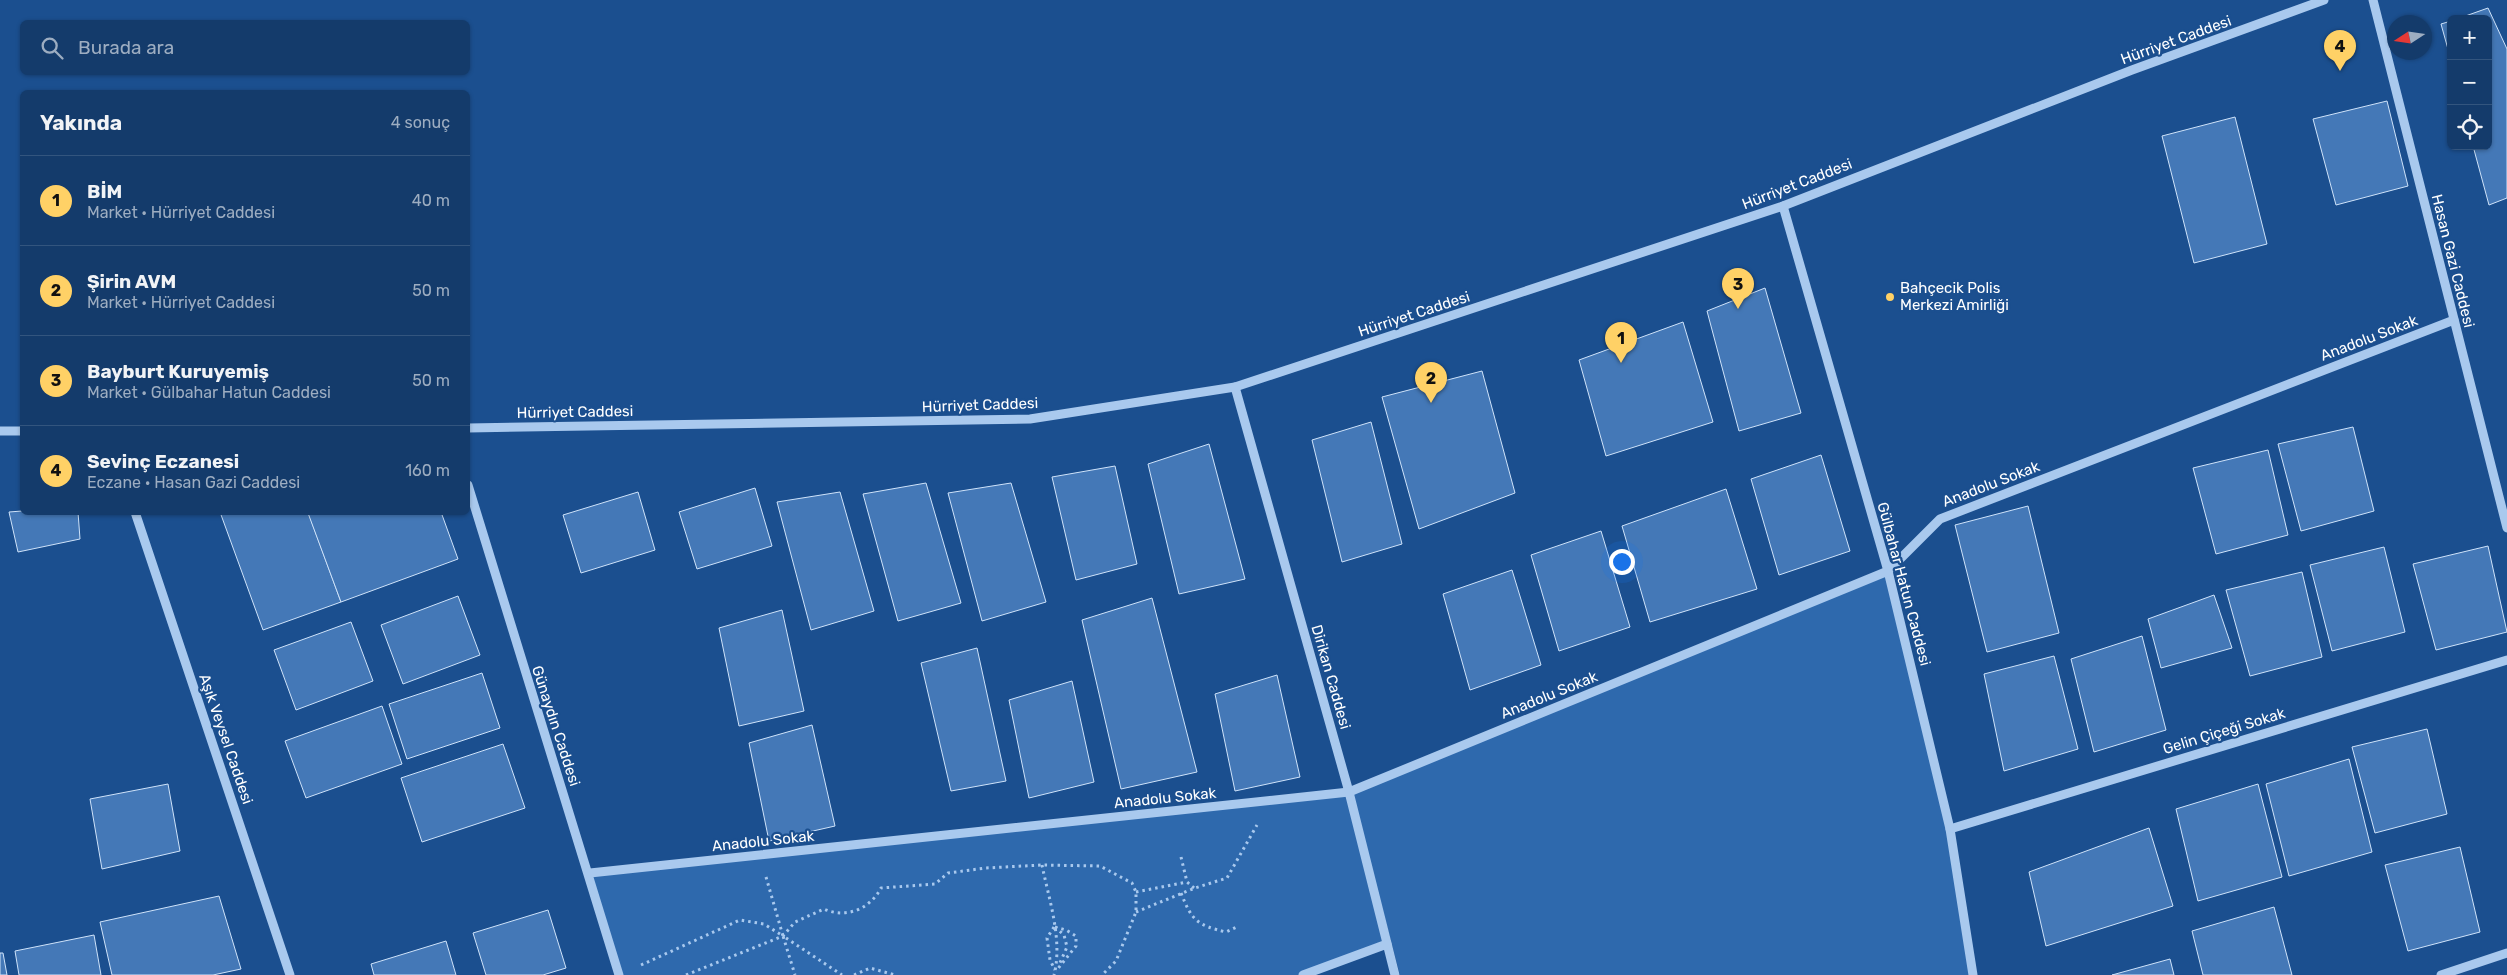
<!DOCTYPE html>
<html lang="tr">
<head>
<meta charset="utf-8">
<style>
	body { margin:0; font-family:Rubik,sans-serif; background:#1d4271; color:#f1f3f6 }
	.controls { position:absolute; right:15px; top:15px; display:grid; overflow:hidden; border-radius:8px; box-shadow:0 1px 4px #0004 }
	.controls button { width:45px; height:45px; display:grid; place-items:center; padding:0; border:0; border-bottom:1px solid #33557e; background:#143b6b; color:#f1f3f6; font:25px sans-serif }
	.compass { position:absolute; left:2387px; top:15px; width:45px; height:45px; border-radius:50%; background:#143b6b; box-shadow:0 1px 4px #0004; rotate:258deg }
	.you { position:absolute; left:1621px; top:561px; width:18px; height:18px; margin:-12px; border:4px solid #fff; border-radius:50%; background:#1a73e8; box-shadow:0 0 0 8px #1a73e833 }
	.badge { display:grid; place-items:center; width:32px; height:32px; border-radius:50%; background:#ffd166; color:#111; font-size:16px; font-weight:700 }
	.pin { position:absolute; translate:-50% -41px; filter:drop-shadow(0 1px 2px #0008) }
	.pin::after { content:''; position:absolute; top:26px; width:18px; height:15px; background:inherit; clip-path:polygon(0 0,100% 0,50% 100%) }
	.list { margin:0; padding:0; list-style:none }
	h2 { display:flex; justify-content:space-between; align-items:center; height:65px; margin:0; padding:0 20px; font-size:21px }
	h2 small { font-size:16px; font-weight:400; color:#9dadc1 }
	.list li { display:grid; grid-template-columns:32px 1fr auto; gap:15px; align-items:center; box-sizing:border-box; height:90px; padding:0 20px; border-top:1px solid #33557e }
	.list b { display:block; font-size:19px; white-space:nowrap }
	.list p { margin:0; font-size:16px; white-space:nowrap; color:#9dadc1 }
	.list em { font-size:16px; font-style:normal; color:#9dadc1 }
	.icon { flex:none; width:28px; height:28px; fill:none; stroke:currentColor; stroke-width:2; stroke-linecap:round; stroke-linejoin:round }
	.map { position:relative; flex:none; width:2507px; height:975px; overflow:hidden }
	.search { position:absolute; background:#143b6b; box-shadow:0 1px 4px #0004; left:20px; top:20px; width:450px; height:55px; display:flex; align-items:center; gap:12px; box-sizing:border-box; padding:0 18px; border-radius:8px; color:#9dadc1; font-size:19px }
	.panel { position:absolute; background:#143b6b; box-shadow:0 1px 4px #0004; left:20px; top:90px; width:450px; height:425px; border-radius:8px }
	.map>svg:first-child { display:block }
	.green { fill:#2e69ad }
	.building { fill:#4478b7; stroke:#cfe3fa }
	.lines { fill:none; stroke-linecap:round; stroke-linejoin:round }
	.path { stroke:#a9c9ee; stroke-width:3; stroke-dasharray:2.5 4; stroke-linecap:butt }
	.minor { stroke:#a9c9ee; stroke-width:9 }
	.poi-dot { fill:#ffd166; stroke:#1b4f8f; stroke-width:2 }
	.labels { text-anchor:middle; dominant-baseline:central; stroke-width:4.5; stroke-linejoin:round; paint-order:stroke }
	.street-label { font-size:15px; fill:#fff; stroke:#1b4f8f }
	.poi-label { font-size:15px; fill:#fff; stroke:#1b4f8f; text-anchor:start }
</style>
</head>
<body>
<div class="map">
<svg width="2507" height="975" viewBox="0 0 2507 975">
	<rect width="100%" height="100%" fill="#1b4f8f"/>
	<g class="green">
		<polygon points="1886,570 1951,827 1975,975 1400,975 1351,792"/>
		<polygon points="1350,793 1386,945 1303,975 619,975 590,873"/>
	</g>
	<g class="building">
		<polygon points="2488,8 2507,49 2507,198 2489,205 2473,146 2488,146 2488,19 2457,19"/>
		<polygon points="2451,21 2451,60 2441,24"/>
		<polygon points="2387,101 2408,186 2336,205 2313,119"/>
		<polygon points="2235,117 2267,244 2194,263 2162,136"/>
		<polygon points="1765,288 1801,413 1739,431 1707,311"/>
		<polygon points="1683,322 1713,422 1606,456 1579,360"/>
		<polygon points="1482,371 1515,493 1419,529 1382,397"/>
		<polygon points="1371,422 1402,544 1342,562 1312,440"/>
		<polygon points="2353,427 2374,511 2301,531 2278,444"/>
		<polygon points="1209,444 1245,579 1179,594 1148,464"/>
		<polygon points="2268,450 2288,535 2216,554 2193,468"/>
		<polygon points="1821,455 1850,551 1779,575 1751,479"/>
		<polygon points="1115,466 1137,564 1076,580 1052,477"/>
		<polygon points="926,483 961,603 898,621 863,494"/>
		<polygon points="1011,483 1046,602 982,621 948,493"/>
		<polygon points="755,488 772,546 697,569 679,512"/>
		<polygon points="1726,489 1757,589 1650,622 1622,526"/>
		<polygon points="638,492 655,550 581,573 563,515"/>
		<polygon points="840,492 874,611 811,630 777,502"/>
		<polygon points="2028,506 2059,633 1987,652 1955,525"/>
		<polygon points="22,511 78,512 80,539 18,552 9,512"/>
		<polygon points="220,512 308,512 341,602 263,630"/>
		<polygon points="441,512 458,559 341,602 308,513"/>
		<polygon points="1601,531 1630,627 1559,651 1531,555"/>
		<polygon points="2488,546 2507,632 2436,650 2413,564"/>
		<polygon points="2384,547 2405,632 2332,651 2310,565"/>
		<polygon points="1512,570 1541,665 1470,690 1443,594"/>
		<polygon points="2302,572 2322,657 2250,676 2226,590"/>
		<polygon points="2214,595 2232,648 2161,668 2148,619"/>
		<polygon points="458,596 480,655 403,684 381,625"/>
		<polygon points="1152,598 1197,772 1121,789 1082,620"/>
		<polygon points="782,610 804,711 739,726 719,628"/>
		<polygon points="351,622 373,681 296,710 274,650"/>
		<polygon points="2142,636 2166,730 2094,752 2071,659"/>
		<polygon points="977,648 1006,781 951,791 921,663"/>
		<polygon points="2054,656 2078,749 2004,771 1984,674"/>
		<polygon points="482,673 500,728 407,759 389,704"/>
		<polygon points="1277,675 1300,777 1235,791 1215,694"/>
		<polygon points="1072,681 1094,782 1029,798 1009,700"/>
		<polygon points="382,706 402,764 306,798 285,741"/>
		<polygon points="812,725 835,826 769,841 749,743"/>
		<polygon points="2427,729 2447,814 2375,833 2352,747"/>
		<polygon points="503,744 525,808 422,842 401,778"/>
		<polygon points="2349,759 2372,852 2289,876 2266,784"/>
		<polygon points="168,784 180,851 102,869 90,799"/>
		<polygon points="2258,784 2282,877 2198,901 2176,809"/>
		<polygon points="2149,828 2173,906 2046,946 2029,872"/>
		<polygon points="2460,847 2480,932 2408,951 2385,865"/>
		<polygon points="219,896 241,969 213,975 112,975 100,922"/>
		<polygon points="2274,907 2292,975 2203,975 2192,931"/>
		<polygon points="548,910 566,968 543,975 486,975 473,933"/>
		<polygon points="94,935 101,975 19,975 15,951"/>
		<polygon points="446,941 456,975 374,975 371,964"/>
		<polygon points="0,953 3,953 7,975 0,975"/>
		<polygon points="2170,959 2174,975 2112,975"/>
	</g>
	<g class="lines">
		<g class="path">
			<polyline points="1181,857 1187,882 1194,888"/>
			<path d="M1042,865c7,35 21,75 12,110"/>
			<polyline points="766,877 783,936 842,975"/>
			<polyline points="1136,892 1187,882"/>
			<path d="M1181,893c11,28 16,32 45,39l13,-6"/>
			<polyline points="1136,912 1195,888 1227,878 1257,825"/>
			<polyline points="1054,927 1047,938 1050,960 1055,970"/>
			<polyline points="1055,927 1066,930 1076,936 1076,946 1056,971"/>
			<polyline points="1055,927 1064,935 1067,947 1059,965"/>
			<polyline points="641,965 740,920 764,924 783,936 795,975"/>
			<path d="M686,975l97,-39 12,-14 29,-13c22,10 46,0 57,-21l54,-4 13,-11 38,-5 56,-3 58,1 32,17 4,9v20l-20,49 -14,14"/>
			<polyline points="854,975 870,968 895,975"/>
		</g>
		<g class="minor">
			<polyline points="2373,0 2507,528"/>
			<polyline points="1783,206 1888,571 1950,829 1973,975"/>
			<polyline points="1235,387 1349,792 1395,975"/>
			<polyline points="468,428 1030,419 1235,387 1783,206 2132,70 2324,0"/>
			<polyline points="0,431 22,431"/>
			<polyline points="468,485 619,975"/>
			<polyline points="135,512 290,975"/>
			<polyline points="1950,829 2507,660"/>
			<polyline points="590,873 1349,792 1888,571 1940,519 2454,320"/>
			<polyline points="1303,975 1387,944"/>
			<polyline points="2441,975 2507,953"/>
		</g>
	</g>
	<circle class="poi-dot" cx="1890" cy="297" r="5"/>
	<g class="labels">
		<g class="street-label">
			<text transform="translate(2176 40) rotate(-20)">Hürriyet Caddesi</text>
			<text transform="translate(1797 184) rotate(-21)">Hürriyet Caddesi</text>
			<text transform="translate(2453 261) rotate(76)">Hasan Gazi Caddesi</text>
			<text transform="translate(1414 314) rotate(-18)">Hürriyet Caddesi</text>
			<text transform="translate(2369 338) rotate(-21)">Anadolu Sokak</text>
			<text transform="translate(980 405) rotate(-2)">Hürriyet Caddesi</text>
			<text transform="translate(575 412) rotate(-1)">Hürriyet Caddesi</text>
			<text transform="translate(1991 484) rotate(-21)">Anadolu Sokak</text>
			<text transform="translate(1904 584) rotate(75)">Gülbahar Hatun Caddesi</text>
			<text transform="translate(1331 677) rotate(74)">Dirikan Caddesi</text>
			<text transform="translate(1549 695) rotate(-22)">Anadolu Sokak</text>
			<text transform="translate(556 726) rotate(72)">Günaydın Caddesi</text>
			<text transform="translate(2224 731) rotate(-17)">Gelin Çiçeği Sokak</text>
			<text transform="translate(226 739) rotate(71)">Aşık Veysel Caddesi</text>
			<text transform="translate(1165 798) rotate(-6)">Anadolu Sokak</text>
			<text transform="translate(763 841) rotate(-6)">Anadolu Sokak</text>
		</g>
		<g class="poi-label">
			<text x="1900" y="288">Bahçecik Polis<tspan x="1900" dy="17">Merkezi Amirliği</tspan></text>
		</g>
	</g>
</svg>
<div class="controls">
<button>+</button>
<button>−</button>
<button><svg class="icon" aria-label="locate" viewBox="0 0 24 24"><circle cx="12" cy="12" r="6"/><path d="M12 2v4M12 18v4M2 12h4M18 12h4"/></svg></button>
</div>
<svg class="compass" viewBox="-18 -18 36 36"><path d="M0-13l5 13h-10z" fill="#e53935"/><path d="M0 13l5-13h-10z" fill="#9dadc1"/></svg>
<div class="you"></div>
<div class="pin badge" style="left:1621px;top:363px">1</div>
<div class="pin badge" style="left:1431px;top:403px">2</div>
<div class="pin badge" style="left:1738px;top:309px">3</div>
<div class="pin badge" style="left:2340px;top:71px">4</div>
<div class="search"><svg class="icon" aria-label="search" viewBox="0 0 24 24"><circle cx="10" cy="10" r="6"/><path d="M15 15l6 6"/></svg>Burada ara</div>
<section class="panel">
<h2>Yakında<small>4 sonuç</small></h2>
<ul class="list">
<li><span class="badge">1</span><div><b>BİM</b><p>Market · Hürriyet Caddesi</p></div><em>40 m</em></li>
<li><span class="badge">2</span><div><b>Şirin AVM</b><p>Market · Hürriyet Caddesi</p></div><em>50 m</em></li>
<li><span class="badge">3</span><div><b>Bayburt Kuruyemiş</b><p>Market · Gülbahar Hatun Caddesi</p></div><em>50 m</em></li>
<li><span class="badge">4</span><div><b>Sevinç Eczanesi</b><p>Eczane · Hasan Gazi Caddesi</p></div><em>160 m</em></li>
</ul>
</section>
</div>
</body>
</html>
